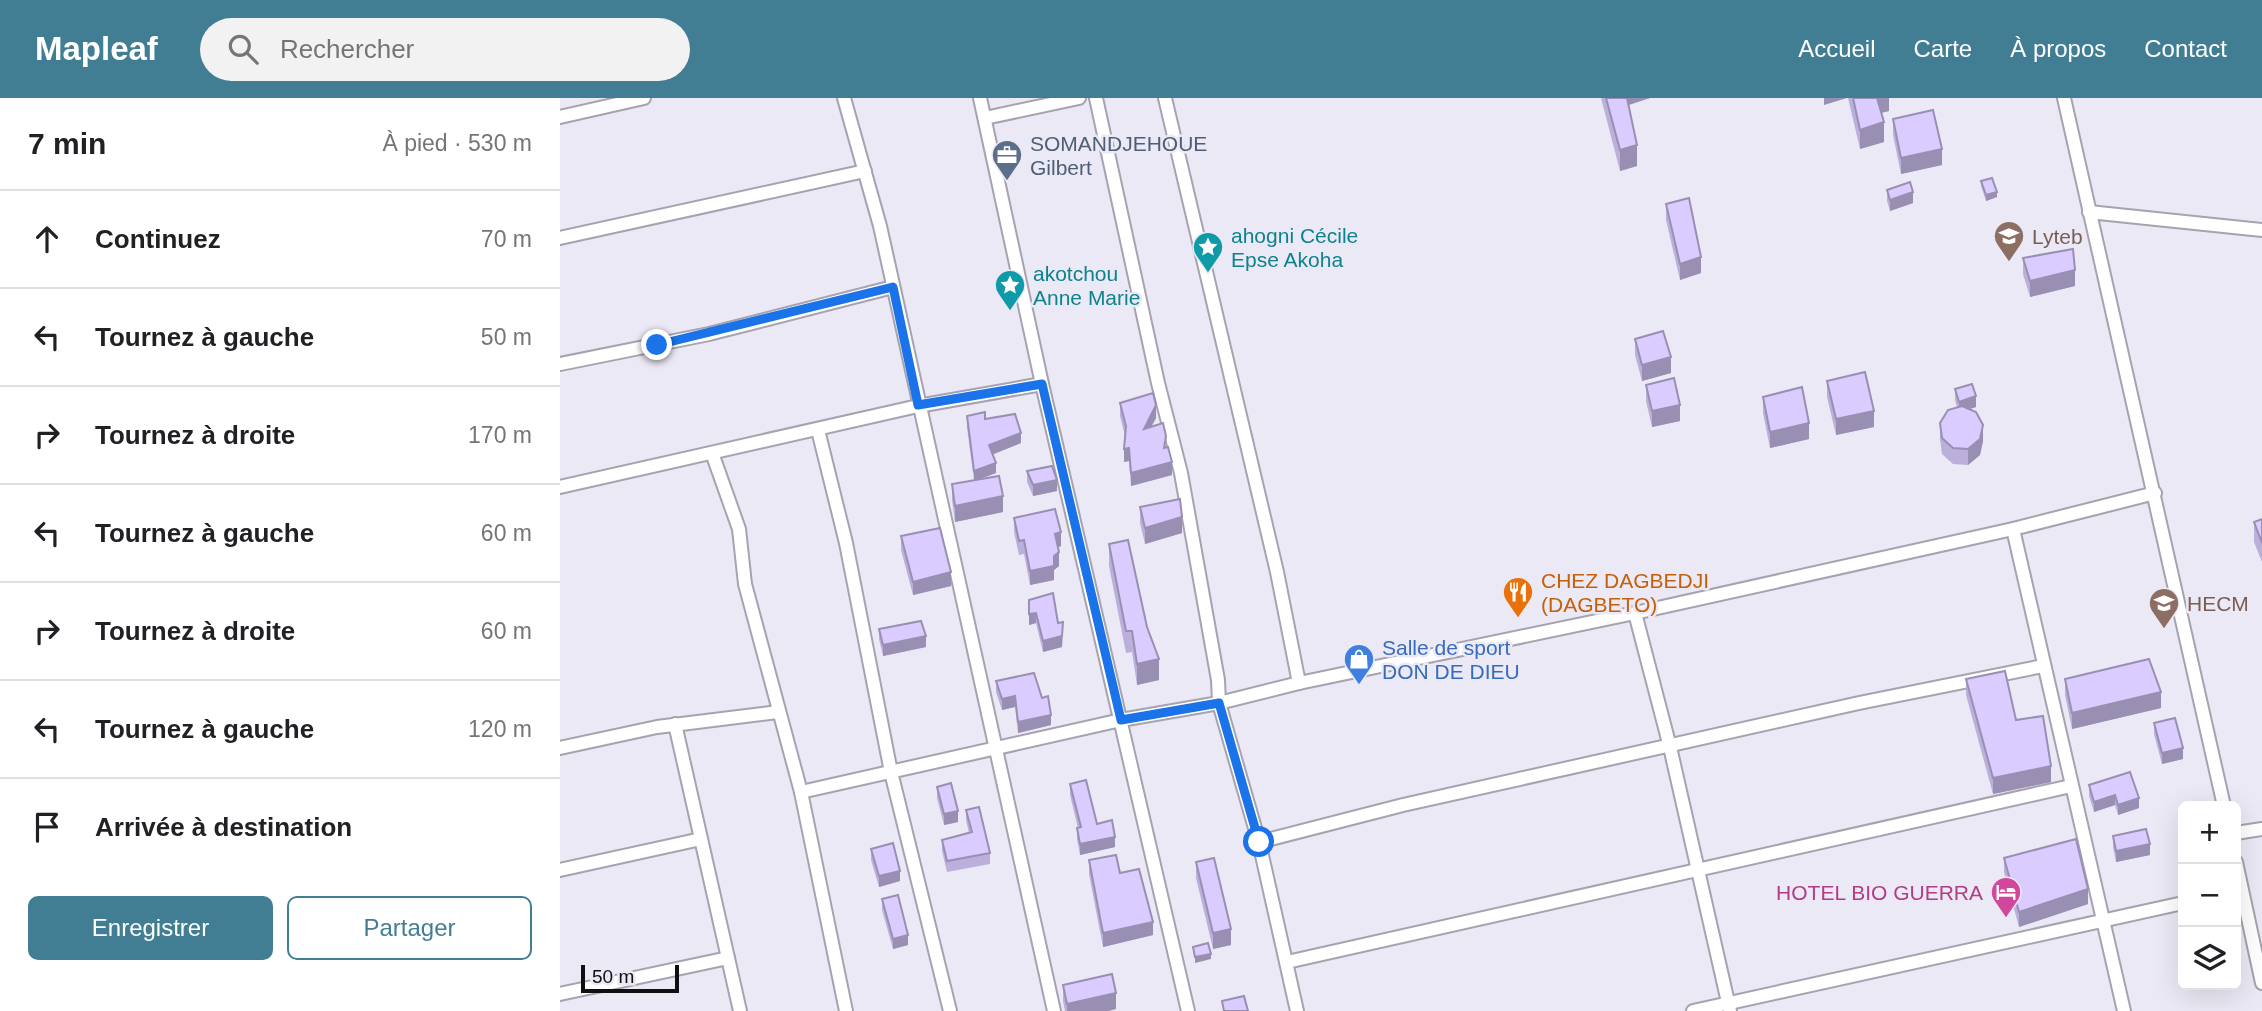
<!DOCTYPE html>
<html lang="fr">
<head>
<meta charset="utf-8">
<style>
	body { margin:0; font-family:Arial,sans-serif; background:#f2f2f2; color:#202124 }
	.controls { position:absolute; right:21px; bottom:21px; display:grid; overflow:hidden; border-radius:10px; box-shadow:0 7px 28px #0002 }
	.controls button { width:63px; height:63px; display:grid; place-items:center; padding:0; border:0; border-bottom:2px solid #e0e0e0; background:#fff; color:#202124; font:35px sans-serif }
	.scale { position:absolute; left:21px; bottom:18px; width:98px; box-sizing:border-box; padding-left:7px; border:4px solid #0f0e12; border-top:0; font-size:19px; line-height:24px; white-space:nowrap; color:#0f0e12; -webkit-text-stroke:5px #ece9f6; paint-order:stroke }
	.stop { position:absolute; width:21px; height:21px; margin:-16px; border:5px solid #1a73e8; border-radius:50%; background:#fff }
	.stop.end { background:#1a73e8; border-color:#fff; box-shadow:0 2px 7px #0008 }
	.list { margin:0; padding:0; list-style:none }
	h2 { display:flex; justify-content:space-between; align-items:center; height:91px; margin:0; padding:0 28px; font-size:30px }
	h2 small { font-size:23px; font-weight:400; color:#757577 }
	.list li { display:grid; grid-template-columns:46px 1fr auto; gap:21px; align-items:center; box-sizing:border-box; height:98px; padding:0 28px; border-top:2px solid #e0e0e0 }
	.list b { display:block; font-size:26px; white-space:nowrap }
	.list em { font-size:23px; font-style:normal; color:#757577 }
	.actions { display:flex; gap:14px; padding:21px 28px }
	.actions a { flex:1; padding:16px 0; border:2px solid #417e94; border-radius:10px; text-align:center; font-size:24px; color:#417e94 }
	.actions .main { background:#417e94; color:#fff }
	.icon { flex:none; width:38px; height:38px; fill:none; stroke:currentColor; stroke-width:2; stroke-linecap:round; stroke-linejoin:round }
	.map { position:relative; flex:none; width:1702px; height:913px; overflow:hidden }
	header { display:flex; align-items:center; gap:42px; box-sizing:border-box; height:98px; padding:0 35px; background:#417e94; color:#fff }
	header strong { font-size:33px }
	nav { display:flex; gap:38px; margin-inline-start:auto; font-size:24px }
	.search { width:490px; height:63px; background:#f2f2f2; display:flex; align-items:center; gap:18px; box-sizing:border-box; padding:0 24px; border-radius:38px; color:#757577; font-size:26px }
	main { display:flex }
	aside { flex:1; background:#fff }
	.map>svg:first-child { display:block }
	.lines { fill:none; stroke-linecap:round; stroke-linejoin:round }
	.minor-casing { stroke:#a6a3af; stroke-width:16 }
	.minor { stroke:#fff; stroke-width:12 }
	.wall { fill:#bbafdb }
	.shaded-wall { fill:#998fb2 }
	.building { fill:#daccff; stroke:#998fb2; stroke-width:2 }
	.route { stroke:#1a73e8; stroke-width:9 }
	.labels { text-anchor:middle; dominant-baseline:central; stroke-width:5; stroke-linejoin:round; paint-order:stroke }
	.service-label { font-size:21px; fill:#4e5e75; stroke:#ece9f6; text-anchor:start }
	.culture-label { font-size:21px; fill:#0d838f; stroke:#ece9f6; text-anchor:start }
	.education-label { font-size:21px; fill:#785e54; stroke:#ece9f6; text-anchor:start }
	.food-label { font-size:21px; fill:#c56008; stroke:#ece9f6; text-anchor:start }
	.shop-label { font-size:21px; fill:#366cbe; stroke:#ece9f6; text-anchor:start }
	.hotel-label { font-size:21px; fill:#b23c85; stroke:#ece9f6; text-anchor:end }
</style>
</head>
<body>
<header>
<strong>Mapleaf</strong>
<div class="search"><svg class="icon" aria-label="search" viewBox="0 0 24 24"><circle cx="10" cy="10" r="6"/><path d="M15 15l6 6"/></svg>Rechercher</div>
<nav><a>Accueil</a><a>Carte</a><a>À propos</a><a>Contact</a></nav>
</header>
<main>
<aside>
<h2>7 min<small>À pied · 530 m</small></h2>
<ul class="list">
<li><svg class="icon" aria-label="ahead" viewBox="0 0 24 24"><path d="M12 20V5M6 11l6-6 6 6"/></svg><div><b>Continuez</b></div><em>70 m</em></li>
<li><svg class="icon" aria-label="left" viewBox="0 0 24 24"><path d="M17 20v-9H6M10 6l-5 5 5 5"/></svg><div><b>Tournez à gauche</b></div><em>50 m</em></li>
<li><svg class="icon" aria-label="right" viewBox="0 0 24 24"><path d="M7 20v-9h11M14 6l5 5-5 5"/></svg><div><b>Tournez à droite</b></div><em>170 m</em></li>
<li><svg class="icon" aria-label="left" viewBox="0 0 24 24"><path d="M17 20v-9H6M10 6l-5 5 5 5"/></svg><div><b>Tournez à gauche</b></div><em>60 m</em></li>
<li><svg class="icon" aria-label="right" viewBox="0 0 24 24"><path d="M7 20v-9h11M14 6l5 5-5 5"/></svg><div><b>Tournez à droite</b></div><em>60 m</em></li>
<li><svg class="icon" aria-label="left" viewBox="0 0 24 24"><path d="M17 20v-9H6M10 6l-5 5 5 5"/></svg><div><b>Tournez à gauche</b></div><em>120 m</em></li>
<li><svg class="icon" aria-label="arrive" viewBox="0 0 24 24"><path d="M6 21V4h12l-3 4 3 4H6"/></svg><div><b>Arrivée à destination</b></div></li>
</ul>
<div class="actions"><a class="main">Enregistrer</a><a>Partager</a></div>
</aside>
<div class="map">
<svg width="1702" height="913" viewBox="0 0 1702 913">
	<rect width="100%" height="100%" fill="#ece9f6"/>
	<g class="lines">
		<g class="minor-casing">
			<g id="minor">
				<polyline points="284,0 320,128 494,913"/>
				<polyline points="420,0 482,286 628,913"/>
				<polyline points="536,0 598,285 621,375 658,582 659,605 699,744 737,913"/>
				<polyline points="605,0 717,474 739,585"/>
				<polyline points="1504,0 1664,708"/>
				<polyline points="0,19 84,0"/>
				<polyline points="425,20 519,0"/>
				<polyline points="1529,114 1702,132"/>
				<polyline points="0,140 305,73"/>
				<polyline points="0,266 149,236 333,189"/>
				<polyline points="258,332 286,445 331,674 390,913"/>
				<polyline points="152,355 179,431 185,486 241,694"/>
				<polyline points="0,389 358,308 482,286"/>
				<polyline points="1453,431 1564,913"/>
				<polyline points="1075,515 1110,649 1170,913"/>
				<polyline points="115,626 180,913"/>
				<polyline points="0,650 97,629 218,614"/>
				<polyline points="1676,735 1702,731"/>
				<polyline points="699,744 843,707 1299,605 1483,568"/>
				<polyline points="1676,764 1702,885"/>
				<polyline points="0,772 141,741"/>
				<polyline points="727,864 1511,688"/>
				<polyline points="0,896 168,860"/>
				<polyline points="286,913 241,694 561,622 659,605 739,585 1075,515 1453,431 1595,395"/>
				<polyline points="1133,913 1623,805"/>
			</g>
		</g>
		<use href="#minor" class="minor"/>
	</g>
	<g class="wall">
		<polygon points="1041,0 1090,0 1069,7 1077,68 1060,73"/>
		<polygon points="1288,0 1329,0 1329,13 1321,15 1324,44 1300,51"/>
		<polygon points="1333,21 1382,67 1341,76 1333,37"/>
		<polygon points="1421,83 1437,99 1426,103 1421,88"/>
		<polygon points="1327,92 1353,105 1330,113 1327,103"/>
		<polygon points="1106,106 1141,175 1120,182 1106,122"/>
		<polygon points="1463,160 1515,188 1470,199 1463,176"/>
		<polygon points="1075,241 1111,275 1082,283 1075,257"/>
		<polygon points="1267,283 1314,329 1276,337 1267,299"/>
		<polygon points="1086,287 1120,323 1092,329 1086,303"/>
		<polygon points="1395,291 1416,309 1410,311 1423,343 1420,357 1408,367 1393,366 1382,356 1380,341 1380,325 1397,309 1395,302"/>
		<polygon points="1203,299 1249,341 1210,350 1203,315"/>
		<polygon points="560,305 596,320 591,328 606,349 612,377 571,388 569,363 564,364 565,338 560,318"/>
		<polygon points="407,318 425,321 461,345 432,356 436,375 421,381 443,414 395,424 392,402 392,386 414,382 407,329"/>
		<polygon points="467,373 497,393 473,398 467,384"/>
		<polygon points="580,409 622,435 585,446 580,425"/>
		<polygon points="454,420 501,448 498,449 499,468 494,472 494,482 470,487 464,456 459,457 454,434"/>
		<polygon points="1702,421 1702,464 1694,444 1694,424"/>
		<polygon points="341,438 391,488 353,497 341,452"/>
		<polygon points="549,446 587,529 599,582 577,587 572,554 566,555 549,468"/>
		<polygon points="469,502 498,525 503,535 502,549 483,554 476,525 469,527"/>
		<polygon points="319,531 366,549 323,558 319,541"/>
		<polygon points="1406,581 1491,684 1433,696 1406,597"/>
		<polygon points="1505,581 1601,610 1512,631 1505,597"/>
		<polygon points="436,583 491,627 458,635 455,609 442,612 436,594"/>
		<polygon points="1594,625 1623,661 1602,666 1594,636"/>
		<polygon points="1570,674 1579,710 1558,717 1555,707 1534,714 1529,698 1529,687"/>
		<polygon points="510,686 537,726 555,749 520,757 517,741 517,730 518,730 510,697"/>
		<polygon points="377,689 398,724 384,727 377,700"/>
		<polygon points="406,712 430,755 430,766 387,774 382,753 382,742 409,735 406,722"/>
		<polygon points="1553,738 1590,757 1556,764 1553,749"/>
		<polygon points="311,751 340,783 319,789 311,762"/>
		<polygon points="1444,760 1528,806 1459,829 1444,774"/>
		<polygon points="529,762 560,775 593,837 543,849 529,776"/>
		<polygon points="636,764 671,847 653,851 636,780"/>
		<polygon points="322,801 348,847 333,851 322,812"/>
		<polygon points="503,887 556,911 548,913 505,913 503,903"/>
	</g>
	<g class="shaded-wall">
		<polygon points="1065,0 1090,0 1065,8"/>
		<polygon points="1264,0 1287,0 1264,7"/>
		<polygon points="1316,0 1329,0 1329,13 1316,16"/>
		<polygon points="1324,24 1324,44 1300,51 1300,32"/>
		<polygon points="1077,47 1077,68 1060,73 1060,52"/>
		<polygon points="1382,51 1382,67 1341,76 1341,60"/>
		<polygon points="1353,94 1353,105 1330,113 1330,102"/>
		<polygon points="1437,94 1437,99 1426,103 1426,97"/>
		<polygon points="1141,159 1141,175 1120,182 1120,166"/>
		<polygon points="1515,172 1515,188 1470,199 1470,183"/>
		<polygon points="1111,259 1111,275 1082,283 1082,267"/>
		<polygon points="1416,298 1416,309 1399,314 1399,304"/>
		<polygon points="596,307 596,320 584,343 584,331"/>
		<polygon points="1120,307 1120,323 1092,329 1092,313"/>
		<polygon points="1314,313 1314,329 1276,337 1276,321"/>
		<polygon points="1249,325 1249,341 1210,350 1210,334"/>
		<polygon points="1423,327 1423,343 1420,357 1408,367 1408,351"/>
		<polygon points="461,335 461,345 429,358 429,347"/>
		<polygon points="569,350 569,363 564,364 564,351"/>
		<polygon points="612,364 612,377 571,388 571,375"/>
		<polygon points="436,365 436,375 414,383 414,373"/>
		<polygon points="497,382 497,393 473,398 473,387"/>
		<polygon points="443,398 443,414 395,424 395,408"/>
		<polygon points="622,419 622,435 585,446 585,430"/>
		<polygon points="501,434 501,448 495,450 495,436"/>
		<polygon points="499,454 499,468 494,472 494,482 470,487 470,473"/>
		<polygon points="391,474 391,488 353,497 353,484"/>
		<polygon points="476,515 476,525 469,527 469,516"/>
		<polygon points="503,524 502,549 483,554 483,543"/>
		<polygon points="366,538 366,549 323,558 323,547"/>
		<polygon points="599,561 599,582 577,587 577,566"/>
		<polygon points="1601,594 1601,610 1512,631 1512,615"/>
		<polygon points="455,598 455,609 442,612 442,601"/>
		<polygon points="491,617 491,627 458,635 458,624"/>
		<polygon points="1623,650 1623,661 1602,666 1602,655"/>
		<polygon points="1491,668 1491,684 1433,696 1433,680"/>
		<polygon points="1555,697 1555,707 1534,714 1534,704"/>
		<polygon points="1579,700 1579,710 1558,717 1558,707"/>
		<polygon points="398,713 398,724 384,727 384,716"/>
		<polygon points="555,739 555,749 520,757 520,746"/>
		<polygon points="1590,746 1590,757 1556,764 1556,753"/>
		<polygon points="340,773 340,783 319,789 319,778"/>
		<polygon points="1528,791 1528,806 1459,829 1459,814"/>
		<polygon points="593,824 593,837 543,849 543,835"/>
		<polygon points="671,831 671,847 653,851 653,835"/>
		<polygon points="348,837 348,847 333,851 333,841"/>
		<polygon points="651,856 651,861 635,865 635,859"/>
		<polygon points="556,895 556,911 548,913 507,913 507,906"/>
	</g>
	<g class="building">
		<polygon points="1046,0 1067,0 1077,47 1060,52"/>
		<polygon points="1293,0 1317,0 1324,24 1300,32"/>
		<polygon points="1373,12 1382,51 1341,60 1333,21"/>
		<polygon points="1432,80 1437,94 1426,97 1421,83"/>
		<polygon points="1350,84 1353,94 1330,102 1327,92"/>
		<polygon points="1129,100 1141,159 1120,166 1106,106"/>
		<polygon points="1513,151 1515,172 1470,183 1463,160"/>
		<polygon points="1103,233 1111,259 1082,267 1075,241"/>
		<polygon points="1305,274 1314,313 1276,321 1267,283"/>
		<polygon points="1114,280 1120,307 1092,313 1086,287"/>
		<polygon points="1412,286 1416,298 1399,304 1395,291"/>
		<polygon points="1242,289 1249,325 1210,334 1203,299"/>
		<polygon points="593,295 596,307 584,331 603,325 606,338 604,350 608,349 612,364 571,375 569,350 564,351 566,328 560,305"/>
		<polygon points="1402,308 1416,314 1423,327 1420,341 1408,351 1393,350 1382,340 1380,325 1388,312"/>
		<polygon points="425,314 425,321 455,316 461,335 429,347 436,365 414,373 407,318"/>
		<polygon points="492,368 497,382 473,387 467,373"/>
		<polygon points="439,378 443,398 395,408 392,386"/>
		<polygon points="620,401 622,419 585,430 580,409"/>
		<polygon points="495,411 501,434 495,436 499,454 494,458 494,468 470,473 464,442 459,443 454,420"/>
		<polygon points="1702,421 1702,445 1694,424"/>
		<polygon points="380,430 391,474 353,484 341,438"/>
		<polygon points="568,442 587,529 599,561 577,566 572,533 566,533 549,446"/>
		<polygon points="493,495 498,525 503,524 502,538 483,543 476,515 469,516 469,502"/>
		<polygon points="361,523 366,538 323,547 319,531"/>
		<polygon points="1589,561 1601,594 1512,615 1505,581"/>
		<polygon points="1445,573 1456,622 1483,618 1491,668 1433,680 1406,581"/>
		<polygon points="474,575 482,600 488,598 491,617 458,624 455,598 442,601 436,583"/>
		<polygon points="1615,620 1623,650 1602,655 1594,625"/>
		<polygon points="1570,674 1579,700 1558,707 1555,697 1534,704 1529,687"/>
		<polygon points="526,682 537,726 552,722 555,739 520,746 517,730 521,729 510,686"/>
		<polygon points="391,685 398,713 384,716 377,689"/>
		<polygon points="419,709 430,755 387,763 382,742 412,734 406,712"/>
		<polygon points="1586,731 1590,746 1556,753 1553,738"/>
		<polygon points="1516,741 1528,791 1459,814 1444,760"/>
		<polygon points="333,745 340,773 319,778 311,751"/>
		<polygon points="556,757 560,775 579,771 593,824 543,835 529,762"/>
		<polygon points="654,760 671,831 653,835 636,764"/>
		<polygon points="338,797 348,837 333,841 322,801"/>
		<polygon points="648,845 651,856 635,859 633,849"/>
		<polygon points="552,876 556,895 507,906 503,887"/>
		<polygon points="684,898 688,913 664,913 662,903"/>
	</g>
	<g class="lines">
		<polyline class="route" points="97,247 333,189 358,307 482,286 561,622 659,605 699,744"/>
	</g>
	<defs>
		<g id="office-pin" transform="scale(1.575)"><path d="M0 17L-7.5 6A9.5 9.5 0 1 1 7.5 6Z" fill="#5c6f8a" stroke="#ece9f6"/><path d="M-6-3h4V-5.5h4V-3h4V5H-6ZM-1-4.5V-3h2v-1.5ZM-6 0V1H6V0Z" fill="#fff"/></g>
		<g id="school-pin" transform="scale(1.575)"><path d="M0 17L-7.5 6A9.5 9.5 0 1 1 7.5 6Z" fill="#8d6e63" stroke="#ece9f6"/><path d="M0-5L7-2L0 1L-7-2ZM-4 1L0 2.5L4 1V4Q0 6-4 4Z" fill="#fff"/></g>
		<g id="sight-pin" transform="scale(1.575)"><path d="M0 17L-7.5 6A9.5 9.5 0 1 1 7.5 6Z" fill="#0f9aa8" stroke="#ece9f6"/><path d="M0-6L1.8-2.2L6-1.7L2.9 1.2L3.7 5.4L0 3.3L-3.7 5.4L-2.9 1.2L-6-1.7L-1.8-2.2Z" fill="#fff"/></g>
		<g id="restaurant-pin" transform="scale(1.575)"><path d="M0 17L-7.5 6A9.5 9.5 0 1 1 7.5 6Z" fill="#e8710a" stroke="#ece9f6"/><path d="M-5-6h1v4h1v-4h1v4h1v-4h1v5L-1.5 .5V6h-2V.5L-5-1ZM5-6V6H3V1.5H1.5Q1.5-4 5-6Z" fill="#fff"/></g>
		<g id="university-pin" transform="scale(1.575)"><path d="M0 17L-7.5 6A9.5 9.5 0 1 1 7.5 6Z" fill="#8d6e63" stroke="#ece9f6"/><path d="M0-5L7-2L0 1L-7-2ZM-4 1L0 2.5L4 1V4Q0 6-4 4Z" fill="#fff"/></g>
		<g id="shop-pin" transform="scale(1.575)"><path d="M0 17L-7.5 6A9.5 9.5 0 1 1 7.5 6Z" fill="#3f7fe0" stroke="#ece9f6"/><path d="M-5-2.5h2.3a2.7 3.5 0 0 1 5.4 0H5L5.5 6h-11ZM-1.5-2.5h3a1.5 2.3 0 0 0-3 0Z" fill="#fff"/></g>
		<g id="hotel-pin" transform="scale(1.575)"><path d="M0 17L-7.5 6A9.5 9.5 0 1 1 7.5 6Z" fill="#d1479c" stroke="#ece9f6"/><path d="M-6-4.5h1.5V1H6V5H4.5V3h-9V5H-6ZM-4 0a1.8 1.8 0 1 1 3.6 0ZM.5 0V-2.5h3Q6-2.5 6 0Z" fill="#fff"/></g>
	</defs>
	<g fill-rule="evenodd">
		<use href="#office-pin" x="447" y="57"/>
		<use href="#school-pin" x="1449" y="138"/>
		<use href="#sight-pin" x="648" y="149"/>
		<use href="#sight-pin" x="450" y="187"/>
		<use href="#restaurant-pin" x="958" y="494"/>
		<use href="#university-pin" x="1604" y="505"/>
		<use href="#shop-pin" x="799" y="561"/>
		<use href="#hotel-pin" x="1446" y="794"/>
	</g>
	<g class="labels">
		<g class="service-label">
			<text x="470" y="45">SOMANDJEHOUE<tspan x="470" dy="24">Gilbert</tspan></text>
		</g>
		<g class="culture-label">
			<text x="671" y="137">ahogni Cécile<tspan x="671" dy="24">Epse Akoha</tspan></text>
			<text x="473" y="175">akotchou<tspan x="473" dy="24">Anne Marie</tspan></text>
		</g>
		<g class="education-label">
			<text x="1472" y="138">Lyteb</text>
			<text x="1627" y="505">HECM</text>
		</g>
		<g class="food-label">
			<text x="981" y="482">CHEZ DAGBEDJI<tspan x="981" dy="24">(DAGBETO)</tspan></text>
		</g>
		<g class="shop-label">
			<text x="822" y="549">Salle de sport<tspan x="822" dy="24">DON DE DIEU</tspan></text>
		</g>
		<g class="hotel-label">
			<text x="1423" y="794">HOTEL BIO GUERRA</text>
		</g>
	</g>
</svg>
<div class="controls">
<button>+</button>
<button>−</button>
<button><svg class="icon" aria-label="layers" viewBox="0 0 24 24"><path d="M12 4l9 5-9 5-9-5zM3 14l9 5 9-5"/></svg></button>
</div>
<div class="scale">50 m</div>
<div class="stop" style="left:699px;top:744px"></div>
<div class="stop end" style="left:97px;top:247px"></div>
</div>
</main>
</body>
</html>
